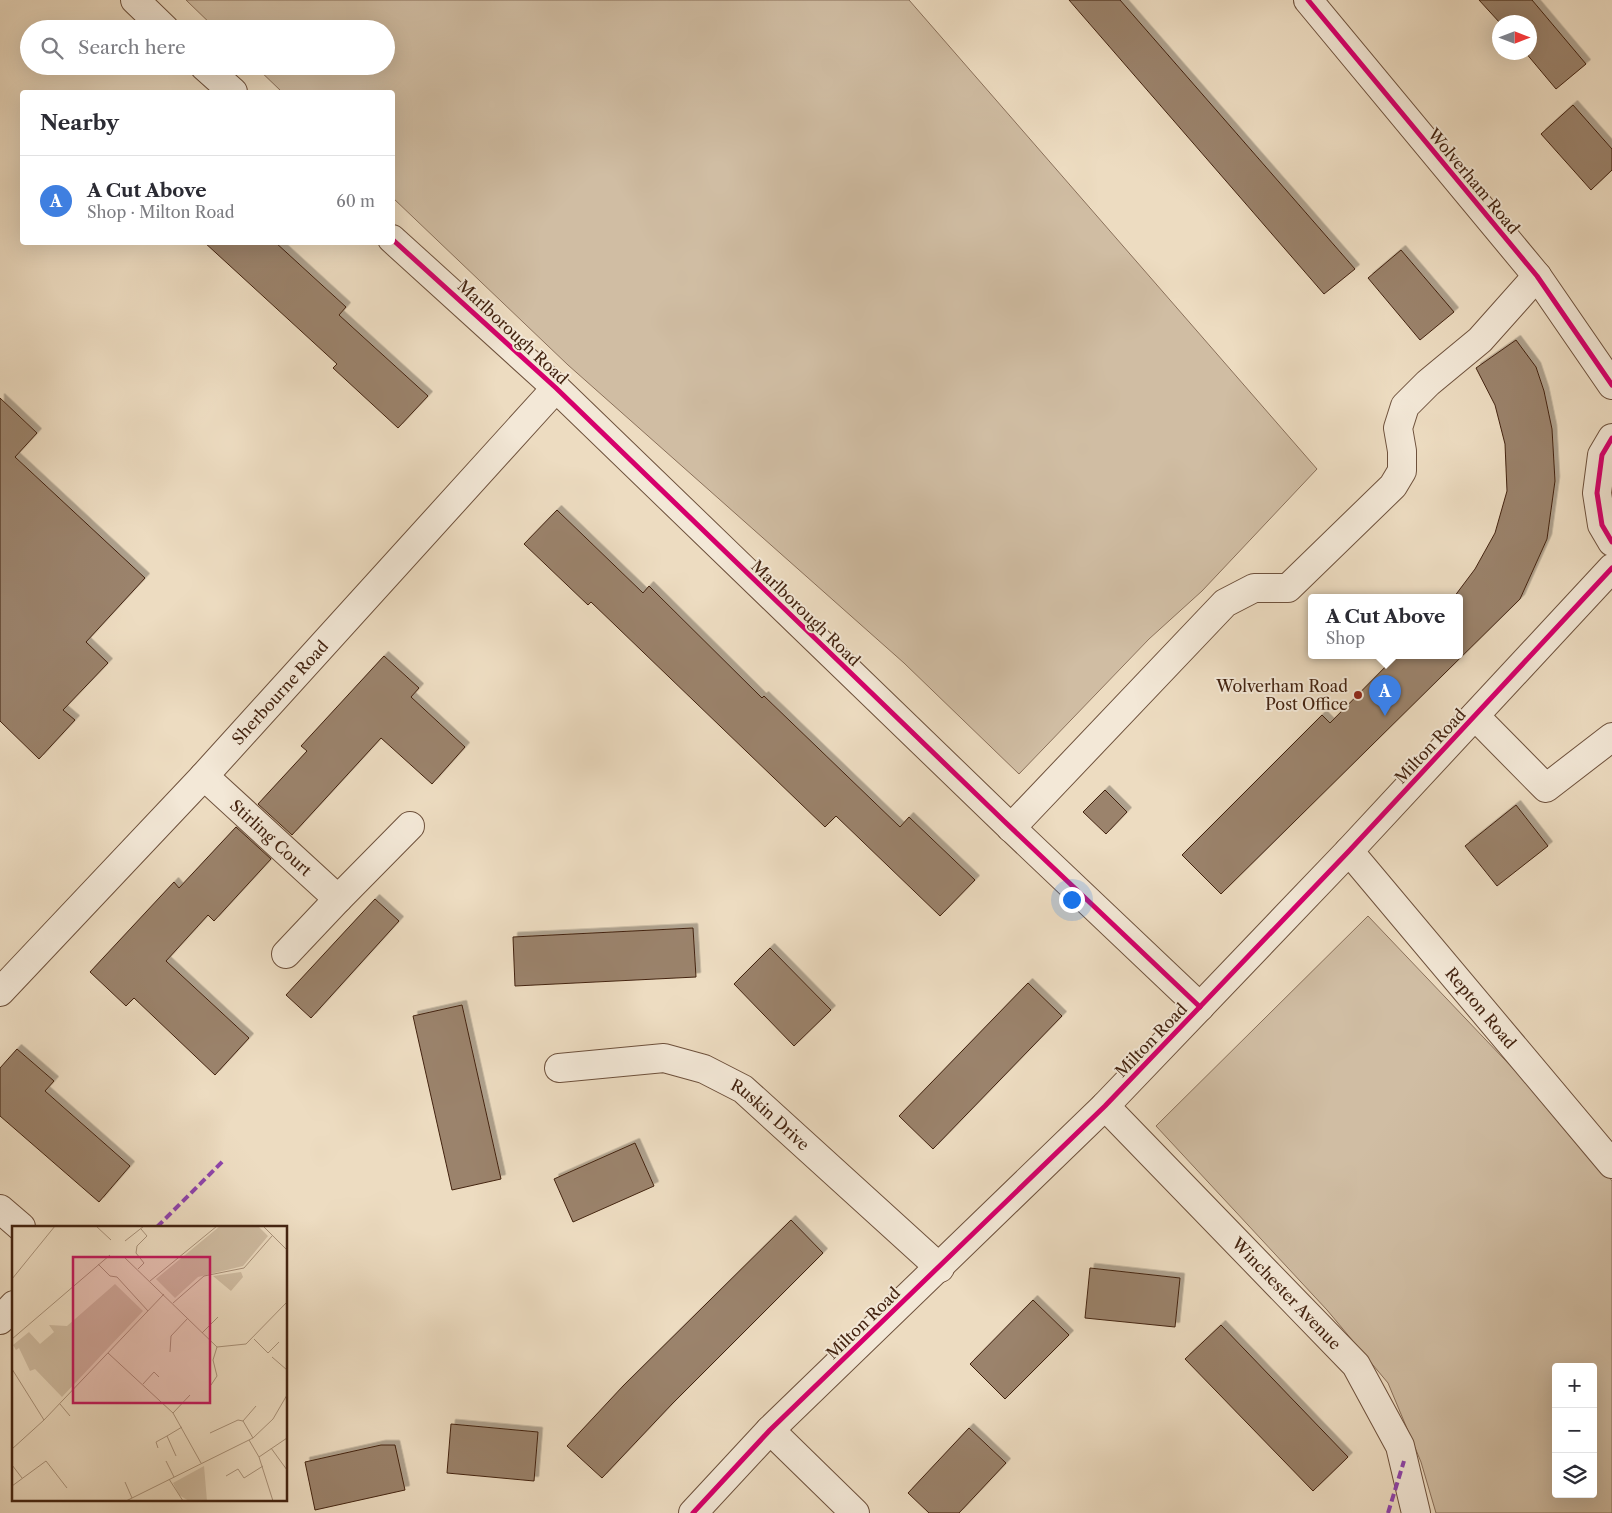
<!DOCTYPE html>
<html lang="en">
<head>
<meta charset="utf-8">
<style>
	body { margin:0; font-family:"Libre Caslon Text",serif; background:#f2f2f3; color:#2b2b33 }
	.controls { position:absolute; right:15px; bottom:15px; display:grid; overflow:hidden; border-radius:5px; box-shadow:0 5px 20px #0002 }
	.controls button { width:45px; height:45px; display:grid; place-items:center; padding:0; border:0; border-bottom:1px solid #e1e1e2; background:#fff; color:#2b2b33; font:25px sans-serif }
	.compass { position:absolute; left:1492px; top:15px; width:45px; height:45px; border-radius:50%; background:#fff; box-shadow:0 5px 20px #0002; rotate:90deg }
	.you { position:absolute; left:1071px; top:899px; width:18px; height:18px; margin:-12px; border:4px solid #fff; border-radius:50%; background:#1a73e8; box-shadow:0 0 0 8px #1a73e833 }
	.badge { display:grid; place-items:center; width:32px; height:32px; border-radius:50%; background:#8f2418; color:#fff; font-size:16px; font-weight:700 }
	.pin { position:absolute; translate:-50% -41px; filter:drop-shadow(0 1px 2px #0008) }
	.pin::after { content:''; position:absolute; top:26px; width:18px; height:15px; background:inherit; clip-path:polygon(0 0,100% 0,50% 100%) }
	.popup { position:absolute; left:1308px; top:594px; width:155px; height:65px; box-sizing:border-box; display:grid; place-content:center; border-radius:5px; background:#fff; filter:drop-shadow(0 1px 4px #0005); font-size:16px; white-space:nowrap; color:#7c7c81 }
	.popup b { font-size:19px; color:#2b2b33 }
	.popup::after { content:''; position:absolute; left:50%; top:100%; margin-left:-10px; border:10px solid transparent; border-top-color:#fff }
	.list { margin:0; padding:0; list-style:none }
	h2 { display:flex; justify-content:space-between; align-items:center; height:65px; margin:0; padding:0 20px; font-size:21px }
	h2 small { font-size:16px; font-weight:400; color:#7c7c81 }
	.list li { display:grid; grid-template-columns:32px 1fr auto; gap:15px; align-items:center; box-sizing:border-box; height:90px; padding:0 20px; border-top:1px solid #e1e1e2 }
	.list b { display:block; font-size:19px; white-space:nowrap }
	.list p { margin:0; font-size:16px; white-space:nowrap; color:#7c7c81 }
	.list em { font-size:16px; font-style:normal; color:#7c7c81 }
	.icon { flex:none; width:28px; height:28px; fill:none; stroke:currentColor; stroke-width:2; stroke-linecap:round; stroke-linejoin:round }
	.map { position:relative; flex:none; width:1612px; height:1513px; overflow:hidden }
	.search { position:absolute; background:#fff; box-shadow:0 5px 20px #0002; left:20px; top:20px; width:375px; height:55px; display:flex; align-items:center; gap:12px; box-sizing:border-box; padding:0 18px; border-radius:28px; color:#7c7c81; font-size:19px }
	.panel { position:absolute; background:#fff; box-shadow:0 5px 20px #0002; left:20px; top:90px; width:375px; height:155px; border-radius:5px }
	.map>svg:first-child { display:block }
	.green { fill:#d0bda3; stroke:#8a705a; fill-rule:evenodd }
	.building { fill:#9b836c; stroke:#432310; filter:url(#shadow) }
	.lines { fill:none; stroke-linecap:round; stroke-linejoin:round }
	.minor-casing { stroke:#6e513c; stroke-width:30 }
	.minor { stroke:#f3e8d7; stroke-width:28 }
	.quiet { stroke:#8e44ad; stroke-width:4; stroke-dasharray:8 4; stroke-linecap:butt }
	.cycleway-casing { stroke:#f3e8d7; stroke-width:8 }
	.cycleway { stroke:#d6006c; stroke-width:5 }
	.poi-dot { fill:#8f2418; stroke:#f3e8d7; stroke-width:2 }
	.labels { text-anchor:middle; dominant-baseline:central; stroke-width:4; stroke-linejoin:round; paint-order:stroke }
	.street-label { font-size:16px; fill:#432310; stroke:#f3e8d7 }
	.poi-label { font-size:16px; fill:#432310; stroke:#f3e8d7; text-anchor:end }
	.inset-road { fill:none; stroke:#a9927a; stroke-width:1 }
	.view { fill:#c2185b; fill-opacity:0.15; stroke:#c2185b; stroke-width:2.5 }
	.inset-edge { fill:none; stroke:#432310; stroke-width:2.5 }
</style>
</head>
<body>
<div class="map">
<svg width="1612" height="1513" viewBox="0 0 1612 1513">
	<defs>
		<filter id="shadow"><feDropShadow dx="4.5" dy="-4.5" stdDeviation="0" flood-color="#0004"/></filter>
	</defs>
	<rect width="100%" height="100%" fill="#eddcc1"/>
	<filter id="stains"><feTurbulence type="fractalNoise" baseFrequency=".004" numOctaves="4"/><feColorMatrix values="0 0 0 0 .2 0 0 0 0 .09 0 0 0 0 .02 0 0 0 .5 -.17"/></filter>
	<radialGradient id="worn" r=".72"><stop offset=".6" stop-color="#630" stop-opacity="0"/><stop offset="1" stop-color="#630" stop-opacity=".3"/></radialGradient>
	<g class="green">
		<polygon points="186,0 909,0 1317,469 1202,591 1149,639 1019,774 904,663 568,365 393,198 392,92 282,92 255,66 386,66 386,29 216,29"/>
		<path d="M1368,916l214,225 30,40v332h-176l-15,-51 -33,-79 -61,-73 -171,-184zM1556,1367h37v127h-37z"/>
	</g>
	<g class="building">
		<polygon points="1069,0 1120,0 1355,269 1324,294"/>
		<polygon points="1479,0 1532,0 1586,64 1556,89 1525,52 1530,52 1530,22 1500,23"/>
		<polygon points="1573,105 1612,149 1612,170 1591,190 1541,134"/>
		<polygon points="204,242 275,242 346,307 339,315 428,396 398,428 333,368 337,364"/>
		<polygon points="1401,250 1454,312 1420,340 1368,278"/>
		<polygon points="1516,340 1536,367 1544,391 1552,429 1555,481 1547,539 1520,599 1221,894 1182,855 1322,715 1330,723 1397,655 1459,655 1459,597 1454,597 1475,569 1495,533 1507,491 1505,444 1495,405 1476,368"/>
		<polygon points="0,398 37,433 15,457 145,578 86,642 108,663 63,710 75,720 39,759 0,721"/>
		<polygon points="557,510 643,593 649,586 762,698 764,696 900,827 909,817 975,880 940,916 836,816 825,827 591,602 588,605 524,544"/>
		<polygon points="384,656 419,688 411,697 465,747 432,784 381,738 292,835 258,804 307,751 301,746"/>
		<polygon points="1105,790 1127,812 1106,834 1083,812"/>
		<polygon points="1516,805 1548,846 1497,886 1465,846"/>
		<polygon points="236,827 271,859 214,921 208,915 166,961 249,1038 215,1075 134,998 126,1006 90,972 174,882 179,888"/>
		<polygon points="375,899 399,921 311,1018 286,995"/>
		<polygon points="693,928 696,977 515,986 513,937"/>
		<polygon points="770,948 831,1010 794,1046 734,984"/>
		<polygon points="1028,983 1062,1016 933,1149 899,1116"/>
		<polygon points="462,1005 501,1179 452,1190 413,1016"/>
		<polygon points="17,1049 54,1081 45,1091 130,1166 99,1202 0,1116 0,1068"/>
		<polygon points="635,1143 654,1186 573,1222 554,1179"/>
		<polygon points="791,1220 823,1253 672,1404 602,1478 567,1446 623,1386"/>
		<polygon points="1090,1268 1180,1278 1175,1327 1085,1318"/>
		<polygon points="1033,1300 1069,1335 1005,1399 970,1364"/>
		<polygon points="1221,1325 1348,1457 1313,1491 1185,1359"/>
		<polygon points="451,1424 538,1432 534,1481 447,1473"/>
		<polygon points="969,1428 1006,1463 959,1513 929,1513 908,1493"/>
		<polygon points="381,1445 395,1445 405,1490 315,1510 305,1462"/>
	</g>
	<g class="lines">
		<g class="minor-casing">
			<g id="minor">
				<polyline points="135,0 165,29"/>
				<polyline points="1308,0 1537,276 1612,385"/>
				<polyline points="204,66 233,92"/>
				<polyline points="392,239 556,388 1004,821 1200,1007"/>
				<polyline points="1612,438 1602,455 1597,493 1602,525 1612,542"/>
				<polyline points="1475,716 1546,788 1612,737"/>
				<path id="s1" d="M204,776l134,123 -52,55"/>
				<polyline points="1011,828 1225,603 1254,588 1288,588 1393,486 1402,471 1402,451 1398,428 1405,406 1428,383 1480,340 1537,276"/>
				<path id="s2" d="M1349,851l263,313"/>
				<polyline points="338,899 410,826"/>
				<path id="s3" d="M0,992l204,-216 352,-388"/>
				<path id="s4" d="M559,1068l105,-10 40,11 39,20 197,179"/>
				<path id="s5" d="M1105,1106l251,259 44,81 16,67"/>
				<polyline points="0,1209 21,1227"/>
				<polyline points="0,1320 14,1305"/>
				<polyline points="770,1430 855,1513"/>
				<polyline points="693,1513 770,1430 1105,1106 1349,851 1612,568"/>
			</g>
		</g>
		<use href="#minor" class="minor"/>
		<g class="quiet">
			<polyline points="157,1227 223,1161"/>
			<polyline points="1388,1513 1404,1461"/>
		</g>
		<g class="cycleway-casing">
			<g id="cycleway">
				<polyline points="1308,0 1537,276 1612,385"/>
				<polyline points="392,239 556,388 1004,821 1200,1007"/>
				<polyline points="1612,438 1602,455 1597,493 1602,525 1612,542"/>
				<polyline points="693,1513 770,1430 1105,1106 1349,851 1612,568"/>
			</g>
		</g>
		<use href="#cycleway" class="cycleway"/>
	</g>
	<circle class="poi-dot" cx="1358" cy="695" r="5"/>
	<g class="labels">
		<g class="street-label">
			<text transform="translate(1474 181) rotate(50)">Wolverham Road</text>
			<text transform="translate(513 332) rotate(43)">Marlborough Road</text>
			<text transform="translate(806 613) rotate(44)">Marlborough Road</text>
			<text stroke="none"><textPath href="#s3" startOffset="410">Sherbourne Road</textPath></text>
			<text transform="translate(1430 746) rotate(-47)">Milton Road</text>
			<text stroke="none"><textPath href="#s1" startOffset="91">Stirling Court</textPath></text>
			<text stroke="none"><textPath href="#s2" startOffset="205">Repton Road</textPath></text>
			<text transform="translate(1151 1040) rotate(-46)">Milton Road</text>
			<text stroke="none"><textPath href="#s4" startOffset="228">Ruskin Drive</textPath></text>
			<text stroke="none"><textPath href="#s5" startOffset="261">Winchester Avenue</textPath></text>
			<text transform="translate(863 1323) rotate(-44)">Milton Road</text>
		</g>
		<g class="poi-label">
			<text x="1348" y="686">Wolverham Road<tspan x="1348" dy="18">Post Office</tspan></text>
		</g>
	</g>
	<g transform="translate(12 1226)">
		<rect width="275" height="275" fill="#eddcc1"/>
		<path d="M208,0h38l10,10 -25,30 -45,11 -23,21 -19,-19zM229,46l2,5 -12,14 -18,-15zM103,58l28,27 -81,86 -27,-28 -5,2 -11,-23 -3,2 -3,-5 16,-13 11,12 14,-12 -5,-7 18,1zM192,240l3,35h-18l-10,-6 -6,-12z" fill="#d0bda3"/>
		<path class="inset-road" d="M84,0l15,14M251,0l24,24M113,15l19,-15M111,30l94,91M86,38l12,12 7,1 31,34M126,43l6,-6 -8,-10 1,-7 10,-10 -6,-7M0,53l43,-53M138,55l67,-55M161,77l31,-27 40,-8 28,-32M190,107l16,-16M0,113l98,-84M242,113l14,14 11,-11M158,126l1,-16 17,-18M96,127l65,60 28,50M260,131l15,13M0,143l32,51M131,158l11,-12 5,5M199,159l6,-9 -4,-16 4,-13 29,-3 41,-42M48,178l10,12M161,187l17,-18M231,195l13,-15M198,207l28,-13 5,1 10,17M237,214l10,17 14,44M146,222l-2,-6 11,-6M259,222l16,22M0,223l32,-29 120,-126M164,230l-9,-20 15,-9M247,231l28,-19M154,235l8,16M0,239l10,13M214,250l12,-7 6,9 19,-12M157,253l14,22M113,256l7,16M0,260l34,-25 21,27M114,275l127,-63 20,-19 14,-24"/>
		<path class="view" d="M61,31h137v146h-137z"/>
		<rect width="275" height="275" class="inset-edge"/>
	</g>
	<rect width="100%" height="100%" filter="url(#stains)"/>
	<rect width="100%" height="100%" fill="url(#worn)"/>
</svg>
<div class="controls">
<button>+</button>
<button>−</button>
<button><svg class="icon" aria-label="layers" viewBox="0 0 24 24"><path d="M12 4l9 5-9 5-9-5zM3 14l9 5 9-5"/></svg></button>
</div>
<svg class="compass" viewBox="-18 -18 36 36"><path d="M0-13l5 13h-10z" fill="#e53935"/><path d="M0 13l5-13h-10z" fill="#7c7c81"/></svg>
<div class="you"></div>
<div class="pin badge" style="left:1385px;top:716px;background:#3f7fe0">A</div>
<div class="popup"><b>A Cut Above</b>Shop</div>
<div class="search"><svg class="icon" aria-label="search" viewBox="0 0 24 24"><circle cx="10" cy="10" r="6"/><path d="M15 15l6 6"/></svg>Search here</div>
<section class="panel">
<h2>Nearby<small></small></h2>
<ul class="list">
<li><span class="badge" style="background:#3f7fe0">A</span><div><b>A Cut Above</b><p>Shop · Milton Road</p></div><em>60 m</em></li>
</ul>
</section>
</div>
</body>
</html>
